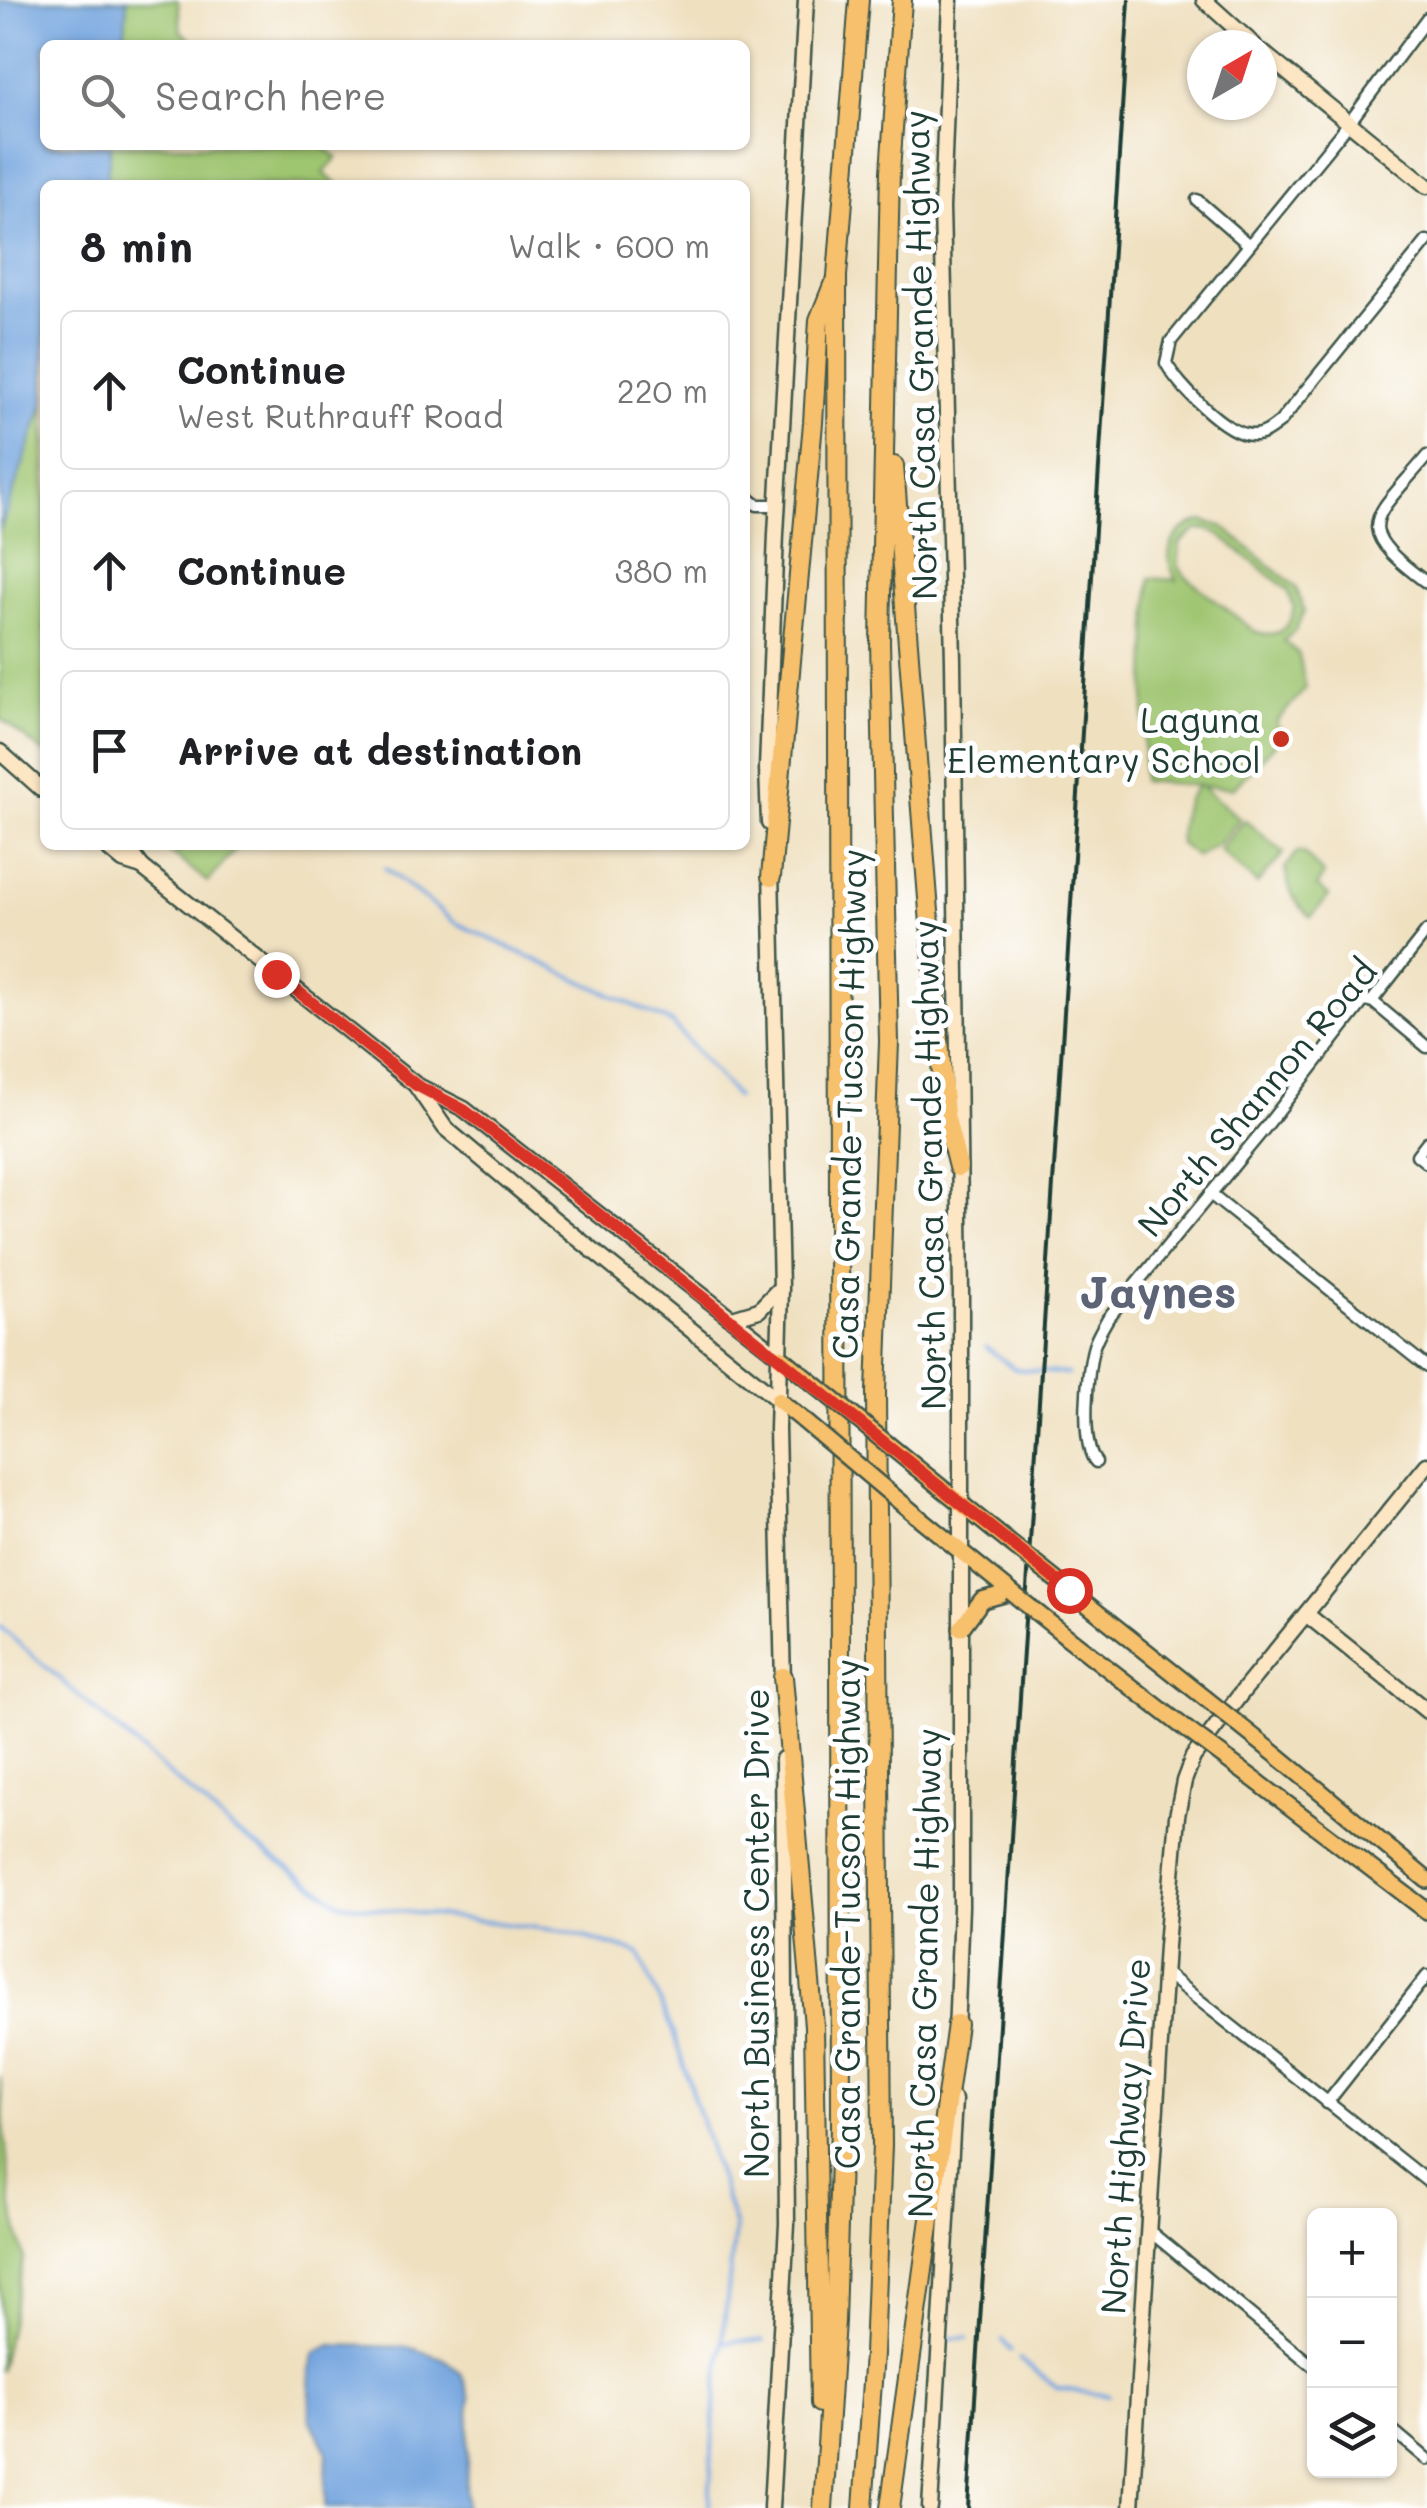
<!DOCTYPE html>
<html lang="en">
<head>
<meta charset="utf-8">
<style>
	body { margin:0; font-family:Mali,sans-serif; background:#f2f2f2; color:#202124 }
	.controls { position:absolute; right:30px; bottom:30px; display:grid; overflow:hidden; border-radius:15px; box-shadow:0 2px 8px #0004 }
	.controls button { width:90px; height:90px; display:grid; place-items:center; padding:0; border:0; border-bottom:2px solid #e0e0e0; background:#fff; color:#202124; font:50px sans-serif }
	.compass { position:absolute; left:1187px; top:30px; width:90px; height:90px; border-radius:50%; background:#fff; box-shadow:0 2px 8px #0004; rotate:39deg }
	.stop { position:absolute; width:30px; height:30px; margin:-22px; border:8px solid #d93025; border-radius:50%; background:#fff }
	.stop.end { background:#d93025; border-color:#fff; box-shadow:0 2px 10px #0008 }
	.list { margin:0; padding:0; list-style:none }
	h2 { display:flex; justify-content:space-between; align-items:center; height:130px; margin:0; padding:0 40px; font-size:42px }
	h2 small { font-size:32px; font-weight:400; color:#757577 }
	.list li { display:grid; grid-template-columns:65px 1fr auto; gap:30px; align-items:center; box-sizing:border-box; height:160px; margin:0 20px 20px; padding:0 20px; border:2px solid #e0e0e0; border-radius:15px }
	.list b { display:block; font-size:38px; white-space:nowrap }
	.list p { margin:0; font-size:32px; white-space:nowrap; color:#757577 }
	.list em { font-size:32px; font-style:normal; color:#757577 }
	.icon { flex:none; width:55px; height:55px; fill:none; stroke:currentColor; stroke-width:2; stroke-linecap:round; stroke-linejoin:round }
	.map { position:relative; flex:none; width:1427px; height:2508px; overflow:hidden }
	.search { position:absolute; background:#fff; box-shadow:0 2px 8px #0004; left:40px; top:40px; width:710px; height:110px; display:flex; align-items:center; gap:25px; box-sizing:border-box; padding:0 35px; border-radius:15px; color:#757577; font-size:38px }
	.panel { position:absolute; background:#fff; box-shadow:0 2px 8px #0004; left:40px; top:180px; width:710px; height:670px; border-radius:15px }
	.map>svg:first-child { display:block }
	.green { fill:#9ec570; stroke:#5e8152; stroke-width:2.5; fill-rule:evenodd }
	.water { fill:#73a4de; stroke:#497089; stroke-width:2.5 }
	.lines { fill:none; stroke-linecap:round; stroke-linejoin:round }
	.stream { stroke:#73a4de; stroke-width:4 }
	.street-casing { stroke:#3e5549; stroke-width:15 }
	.secondary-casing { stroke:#3e5549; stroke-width:19 }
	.primary-casing { stroke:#3e5549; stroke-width:20 }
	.highway-casing { stroke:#3e5549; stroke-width:22 }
	.street { stroke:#fff; stroke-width:10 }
	.secondary { stroke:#fce6c4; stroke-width:14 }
	.primary { stroke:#f7c06c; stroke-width:15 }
	.highway { stroke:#f7c06c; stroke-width:18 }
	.rail { stroke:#1f3d34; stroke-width:4 }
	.primary-bridge-casing { stroke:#3e5549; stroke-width:20; stroke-linecap:butt }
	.primary-bridge { stroke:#f7c06c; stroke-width:15 }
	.route { stroke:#d93025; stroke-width:12 }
	.poi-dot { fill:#c8321e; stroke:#fff; stroke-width:4 }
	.labels { text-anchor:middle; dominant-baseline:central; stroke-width:10; stroke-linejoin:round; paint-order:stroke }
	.street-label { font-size:35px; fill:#1f3d34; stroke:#fff }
	.poi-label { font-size:35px; fill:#1f3d34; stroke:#fff; text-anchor:end }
	.district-label { font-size:45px; font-weight:bold; fill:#5c6476; stroke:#fff }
</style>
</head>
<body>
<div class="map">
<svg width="1427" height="2508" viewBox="0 0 1427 2508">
	<rect width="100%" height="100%" fill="#fff"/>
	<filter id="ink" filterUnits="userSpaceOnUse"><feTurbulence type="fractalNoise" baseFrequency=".01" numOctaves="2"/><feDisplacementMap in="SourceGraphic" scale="20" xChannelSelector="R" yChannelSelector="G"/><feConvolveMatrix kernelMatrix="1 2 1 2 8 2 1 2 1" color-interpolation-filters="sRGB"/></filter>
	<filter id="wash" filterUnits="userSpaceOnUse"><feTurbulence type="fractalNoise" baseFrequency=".0048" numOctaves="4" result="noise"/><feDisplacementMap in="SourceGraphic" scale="40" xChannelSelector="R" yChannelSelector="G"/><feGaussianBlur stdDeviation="2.25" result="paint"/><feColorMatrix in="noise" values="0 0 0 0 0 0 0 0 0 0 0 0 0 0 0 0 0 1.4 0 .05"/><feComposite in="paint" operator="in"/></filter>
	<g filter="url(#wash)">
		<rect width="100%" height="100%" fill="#efe0c0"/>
		<g class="green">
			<polygon points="0,0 178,0 181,31 198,45 45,45 45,145 321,145 337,157 324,173 338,185 45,185 45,754 0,718"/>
			<path d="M1202,521l20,5 74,61 8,24 -9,20 -12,10 15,12 8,35 -30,34 6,15 -49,51 -32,-2 39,33 -20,23 -23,15 -17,-13c-2,-18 4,-49 19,-58l-57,-5 8,-203 27,2c-17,-26 -5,-51 25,-59zM1207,529l10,4 71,57 6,18c-5,23 -18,31 -40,23l-70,-56 -6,-10 2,-22 16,-13z"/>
			<polygon points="1245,820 1284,853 1257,884 1219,850"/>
			<polygon points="161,845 239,845 208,882"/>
			<path d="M1297,852h6l21,23 -8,11 13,10 -18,21c-18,-15 -22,-26 -26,-50z"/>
			<polygon points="0,2075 11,2203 24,2257 0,2372"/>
		</g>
		<g class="water">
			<polygon points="0,0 127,0 124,45 45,45 45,145 111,145 106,185 45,185 45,400 0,531"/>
			<polygon points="331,2345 407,2347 443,2358 461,2373 470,2398 465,2508 325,2508 327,2451 310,2420 310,2370 315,2353"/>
		</g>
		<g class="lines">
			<g class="stream">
				<polyline points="385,868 454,922 672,1023 736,1097"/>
				<polyline points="986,1347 1015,1369 1068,1374"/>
				<polyline points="0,1627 233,1830 341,1904 563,1931 639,1953 674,2035 735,2228 714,2415 709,2508"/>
				<polyline points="950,2338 968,2338"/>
				<polyline points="1003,2340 1011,2351"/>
				<polyline points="723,2342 763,2341"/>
				<polyline points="1020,2359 1057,2388 1109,2396"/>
			</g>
		</g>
	</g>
	<g filter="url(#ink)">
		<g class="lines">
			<g class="street-casing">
				<g id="street">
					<path d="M1427,18l-78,105 -178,218 -5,22c12,22 59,71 85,72 12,1 20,-6 29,-13l147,-181"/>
					<polyline points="1197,200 1249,245"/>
					<path d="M1427,456c-54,65 -78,69 0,127"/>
					<polyline points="745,495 757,505 777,505"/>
					<polyline points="1372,1001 1427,1047"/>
					<polyline points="1427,1142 1417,1155 1427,1163"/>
					<polyline points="1210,1194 1427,1367"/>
					<path d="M1096,1462c-16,-16 -9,-94 -2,-116 3,-10 9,-19 14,-28l157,-190 98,-126 9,-1 55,-70"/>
					<polyline points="1165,1973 1427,2181"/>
					<polyline points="1327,2103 1427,1976"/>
					<polyline points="1147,2229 1314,2367"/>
					<polyline points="1390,2428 1427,2459"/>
				</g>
			</g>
			<g class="secondary-casing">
				<g id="secondary">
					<polyline points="950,0 942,208 953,660 961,1293 961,1907 956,2034"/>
					<polyline points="1204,0 1254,45"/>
					<polyline points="1262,52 1427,186"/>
					<polyline points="0,752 45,792"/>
					<polyline points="769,823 767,768 776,534 806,0"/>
					<polyline points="104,845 123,861 142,867"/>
					<polyline points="126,845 142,867 416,1085 464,1109 781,1357"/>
					<polyline points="771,870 781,1288 777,1429 783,1683"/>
					<polyline points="417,1087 445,1128 555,1220 778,1400"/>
					<polyline points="732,1318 759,1310 780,1288"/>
					<polyline points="1306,1614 1427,1711"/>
					<polyline points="771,2508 787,2224 783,1759"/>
					<polyline points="930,2508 954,2100"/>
					<polyline points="1131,2508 1166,1946 1177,1816 1184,1781 1193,1757 1243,1691 1427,1465"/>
				</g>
			</g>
			<g class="primary-casing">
				<g id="primary">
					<polyline points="781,1357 803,1375"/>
					<polyline points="778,1400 803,1420"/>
					<polyline points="917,1468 996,1532"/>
					<polyline points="917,1516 1011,1592"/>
					<polyline points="1069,1590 1205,1698"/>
					<polyline points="961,1628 982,1600 1011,1592"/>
					<polyline points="1066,1636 1182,1726"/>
					<polyline points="1279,1757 1427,1880"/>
					<polyline points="1259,1783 1427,1911"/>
				</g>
			</g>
			<g class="highway-casing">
				<g id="highway">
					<polyline points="894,466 945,1115 958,1167"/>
					<polyline points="771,877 813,423 819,320 833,285"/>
					<polyline points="783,1677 814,2026 820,2403"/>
					<polyline points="823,2508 835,2321 841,2126 837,276 859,0"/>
					<polyline points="863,2508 874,2354 882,2145 876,1392 889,1042 880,641 890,172 902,0"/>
					<polyline points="890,2508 957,2024"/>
				</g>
			</g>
			<use href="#street" class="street"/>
			<use href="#secondary" class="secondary"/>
			<use href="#primary" class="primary"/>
			<use href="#highway" class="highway"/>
			<polyline class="rail" points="968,2508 1129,0"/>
			<g class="primary-bridge-casing">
				<g id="primary-bridge">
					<polyline points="803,1375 917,1468"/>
					<polyline points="803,1420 917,1516"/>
					<polyline points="996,1532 1069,1590"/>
					<polyline points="1011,1592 1066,1636"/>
					<polyline points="1205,1698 1279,1757"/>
					<polyline points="1182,1726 1259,1783"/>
				</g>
			</g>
			<use href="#primary-bridge" class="primary-bridge"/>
		</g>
	</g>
	<g class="lines" filter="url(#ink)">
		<polyline class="route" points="276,974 416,1085 464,1110 556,1180 1069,1590"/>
	</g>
	<circle class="poi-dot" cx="1281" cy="739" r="10"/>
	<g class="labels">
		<g class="street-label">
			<text transform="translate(919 355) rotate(-91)">North Casa Grande Highway</text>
			<text transform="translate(1256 1097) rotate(-50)">North Shannon Road</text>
			<text transform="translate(848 1104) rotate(-89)">Casa Grande-Tucson Highway</text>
			<text transform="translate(928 1165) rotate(-91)">North Casa Grande Highway</text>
			<text transform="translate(846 1914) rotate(-90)">Casa Grande-Tucson Highway</text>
			<text transform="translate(755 1933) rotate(-90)">North Business Center Drive</text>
			<text transform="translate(923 1973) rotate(-89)">North Casa Grande Highway</text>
			<text transform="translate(1124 2136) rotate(-86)">North Highway Drive</text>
		</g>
		<g class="poi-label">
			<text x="1261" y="719">Laguna<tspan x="1261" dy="40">Elementary School</tspan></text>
		</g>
		<g class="district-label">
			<text x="1158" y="1290">Jaynes</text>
		</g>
	</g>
</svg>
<div class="controls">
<button>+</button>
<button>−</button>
<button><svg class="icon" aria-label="layers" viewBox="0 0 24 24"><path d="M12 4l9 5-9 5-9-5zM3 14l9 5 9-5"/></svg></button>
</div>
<svg class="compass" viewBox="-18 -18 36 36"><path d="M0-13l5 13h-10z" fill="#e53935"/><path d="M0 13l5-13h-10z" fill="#757577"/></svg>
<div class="stop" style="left:1069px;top:1590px"></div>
<div class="stop end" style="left:276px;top:974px"></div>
<div class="search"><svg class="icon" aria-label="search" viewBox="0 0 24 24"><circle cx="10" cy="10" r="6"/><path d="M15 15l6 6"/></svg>Search here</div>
<section class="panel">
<h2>8 min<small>Walk · 600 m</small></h2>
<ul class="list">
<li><svg class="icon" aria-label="ahead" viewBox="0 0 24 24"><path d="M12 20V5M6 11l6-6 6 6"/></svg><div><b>Continue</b><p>West Ruthrauff Road</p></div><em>220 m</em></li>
<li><svg class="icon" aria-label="ahead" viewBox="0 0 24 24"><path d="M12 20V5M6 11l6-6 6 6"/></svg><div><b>Continue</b></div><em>380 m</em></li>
<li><svg class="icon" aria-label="arrive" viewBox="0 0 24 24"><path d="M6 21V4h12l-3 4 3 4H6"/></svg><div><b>Arrive at destination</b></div></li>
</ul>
</section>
</div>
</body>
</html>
